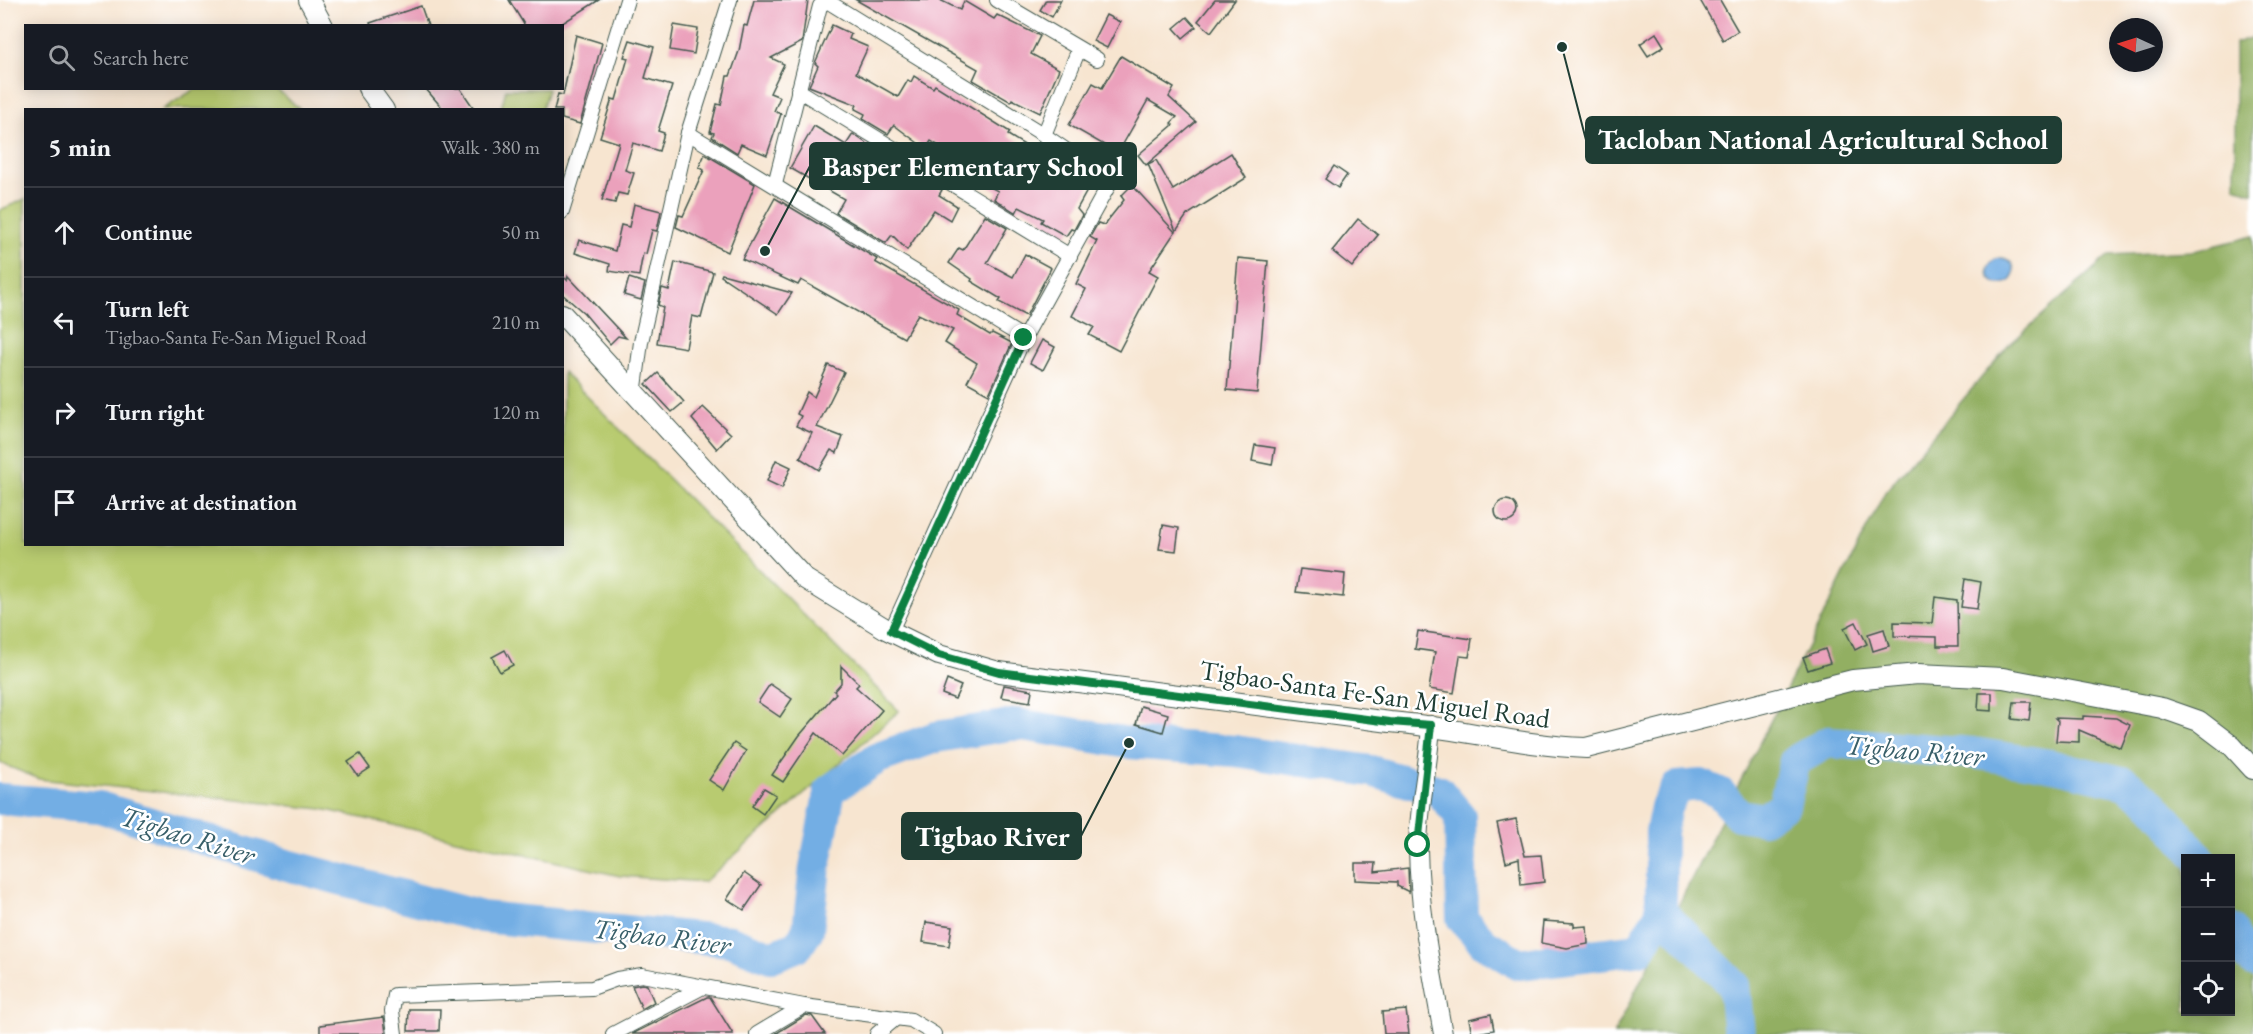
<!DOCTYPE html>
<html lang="en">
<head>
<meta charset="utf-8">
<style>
	body { margin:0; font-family:"EB Garamond",serif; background:#20242c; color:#f1f3f6 }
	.controls { position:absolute; right:18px; bottom:18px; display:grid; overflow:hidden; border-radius:0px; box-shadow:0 3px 15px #0003 }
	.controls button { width:54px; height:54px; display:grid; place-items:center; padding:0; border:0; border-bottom:2px solid #363941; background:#171b24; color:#f1f3f6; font:30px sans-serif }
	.compass { position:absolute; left:2109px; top:18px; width:54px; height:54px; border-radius:50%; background:#171b24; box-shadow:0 3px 15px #0003; rotate:274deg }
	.stop { position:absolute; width:18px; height:18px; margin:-14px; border:4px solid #0b8043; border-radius:50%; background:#fff }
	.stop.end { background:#0b8043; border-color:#fff; box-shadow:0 2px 6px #0008 }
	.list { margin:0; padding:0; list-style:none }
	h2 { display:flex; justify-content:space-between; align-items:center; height:78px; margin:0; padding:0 24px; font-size:26px }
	h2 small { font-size:20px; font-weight:400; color:#9ea1a6 }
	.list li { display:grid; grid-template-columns:39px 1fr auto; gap:18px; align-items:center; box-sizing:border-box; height:90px; padding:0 24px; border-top:2px solid #363941 }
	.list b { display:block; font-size:22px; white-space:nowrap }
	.list p { margin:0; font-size:20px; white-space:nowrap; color:#9ea1a6 }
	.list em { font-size:20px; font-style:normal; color:#9ea1a6 }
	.icon { flex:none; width:33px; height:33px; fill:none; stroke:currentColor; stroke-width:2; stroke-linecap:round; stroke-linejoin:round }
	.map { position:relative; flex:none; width:2253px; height:1034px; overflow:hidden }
	.search { position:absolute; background:#171b24; box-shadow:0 3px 15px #0003; left:24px; top:24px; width:540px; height:66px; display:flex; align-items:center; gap:15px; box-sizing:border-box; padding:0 21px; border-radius:0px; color:#9ea1a6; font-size:22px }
	.panel { position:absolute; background:#171b24; box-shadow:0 3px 15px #0003; left:24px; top:108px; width:540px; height:438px; border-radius:0px }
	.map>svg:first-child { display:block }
	.green { fill:#b8cb6f; stroke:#6c8452; stroke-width:1.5 }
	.forest { fill:#92af62; stroke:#58764b; stroke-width:1.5; fill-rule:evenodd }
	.water { fill:#73aee4; stroke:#49768c; stroke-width:1.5 }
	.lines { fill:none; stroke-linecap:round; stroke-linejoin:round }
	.river { stroke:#73aee4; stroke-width:32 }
	.building { fill:#eba1bc }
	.minor-casing { stroke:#3f564b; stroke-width:16 }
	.tertiary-casing { stroke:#3f564b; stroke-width:20 }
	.secondary-casing { stroke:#3f564b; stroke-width:22 }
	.minor { stroke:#fff; stroke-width:14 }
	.tertiary { stroke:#fff; stroke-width:18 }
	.secondary { stroke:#fff; stroke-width:20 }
	.route { stroke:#0b8043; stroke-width:8 }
	.labels { text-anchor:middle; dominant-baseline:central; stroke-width:5; stroke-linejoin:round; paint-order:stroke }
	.street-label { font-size:27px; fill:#1f3d34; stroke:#fff }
	.water-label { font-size:28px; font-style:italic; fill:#385f69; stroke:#fff }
	.leader { fill:none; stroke:#1f3d34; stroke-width:2 }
	.callout-dot { fill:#1f3d34; stroke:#fff; stroke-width:2 }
	.callout { fill:#1f3d34; stroke:#1f3d34; stroke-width:2 }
	.callout-label { font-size:28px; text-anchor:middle; font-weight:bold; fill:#fff }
</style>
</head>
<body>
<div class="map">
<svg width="2253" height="1034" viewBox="0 0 2253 1034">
	<rect width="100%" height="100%" fill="#fff"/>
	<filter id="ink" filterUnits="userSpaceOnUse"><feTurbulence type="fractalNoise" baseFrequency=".0167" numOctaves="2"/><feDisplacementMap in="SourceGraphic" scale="12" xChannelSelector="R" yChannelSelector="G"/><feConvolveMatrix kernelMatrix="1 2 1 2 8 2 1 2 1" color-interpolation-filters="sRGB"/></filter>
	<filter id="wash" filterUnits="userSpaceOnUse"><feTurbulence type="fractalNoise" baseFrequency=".008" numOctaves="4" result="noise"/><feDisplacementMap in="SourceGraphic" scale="24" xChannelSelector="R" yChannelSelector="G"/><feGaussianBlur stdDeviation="1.35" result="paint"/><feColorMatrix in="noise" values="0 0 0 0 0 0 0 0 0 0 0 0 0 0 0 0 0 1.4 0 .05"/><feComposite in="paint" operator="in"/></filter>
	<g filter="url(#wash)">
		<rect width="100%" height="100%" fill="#f7e5d0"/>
		<g class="green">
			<polygon points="195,89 276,89 300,109 163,109"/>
			<polygon points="506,89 548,89 542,109 501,109"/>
			<polygon points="25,199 26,544 562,544 563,372 899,711 704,882 620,876 322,809 39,779 0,763 0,210"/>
		</g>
		<g class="forest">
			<polygon points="2253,37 2253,193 2235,187 2235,43"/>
			<path d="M2253,236v798h-639l271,-542 123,-146 101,-91 85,-4zM2186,858h44v154h-44z"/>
		</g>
		<circle class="water" cx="2001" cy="271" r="13"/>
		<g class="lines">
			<g class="river">
				<polyline points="0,799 99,807 287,865 482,917 730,941 771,957 798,946 808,930 815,867 830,790 878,758 936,737 1017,724 1129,743 1235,751 1371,771 1439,791 1460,816 1462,918 1484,943 1519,964 1640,949 1661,912 1661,832 1666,807 1677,787 1701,785 1720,793 1739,815 1764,819 1784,805 1795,761 1828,742 1973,753 2050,765 2126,783 2153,804 2199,858"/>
				<polyline points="1661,912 1734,985 1739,1034"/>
				<polyline points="2230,929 2236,943 2253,961"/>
			</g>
		</g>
		<g id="blocks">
			<g class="building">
				<polygon points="509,0 599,0 558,26 525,26"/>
				<polygon points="754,0 808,0 802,42 771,58 784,64 770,93 780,97 774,111 781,114 767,155 741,144 737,153 712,137 714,133 710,132 717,104 721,105 727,76 730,76 739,51 744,25 747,26"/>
				<polygon points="856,0 940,0 960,10 964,1 994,19 997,15 1040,36 1031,54 1059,69 1040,113 1012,99 1011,102 973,80 978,69"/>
				<polygon points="1046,0 1061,0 1052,17 1040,10"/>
				<polygon points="1215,0 1235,0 1211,32 1198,21"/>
				<polygon points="1700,0 1720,0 1738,31 1723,40"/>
				<polygon points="421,6 428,26 371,26 370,23"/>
				<polygon points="1106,15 1120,22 1107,48 1093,41"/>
				<polygon points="1187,17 1196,27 1183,38 1174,28"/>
				<polygon points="674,25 698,29 694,54 670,50"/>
				<polygon points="832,25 851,34 849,39 868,47 856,73 898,97 908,80 911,82 914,76 933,88 935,85 1010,132 1008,135 1059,166 1062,161 1093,180 1077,209 1082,215 1074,230 1071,229 1066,236 1041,222 1043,219 1019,207 1016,213 994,199 998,191 972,178 977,169 931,141 926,149 894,125 888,134 863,119 865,114 855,109 857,105 809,86 818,66 815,63"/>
				<polygon points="1656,33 1664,46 1648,56 1640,44"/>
				<polygon points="576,35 602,43 580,124 562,119 562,110 554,110 558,94 563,95"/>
				<polygon points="630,40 654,47 645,78 672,86 658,131 664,133 659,151 633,143 625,170 634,173 627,195 618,193 615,203 602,200 619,143 600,137 612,99 616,100 628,58 624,57"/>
				<polygon points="1121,56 1174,88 1169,97 1196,122 1146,165 1138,155 1173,125 1171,123 1177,117 1148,100 1118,153 1069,125 1093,83 1102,88"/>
				<polygon points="425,88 460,88 475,110 444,110"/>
				<polygon points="814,126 846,145 853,134 895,163 942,190 939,195 957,206 950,220 934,210 907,250 892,235 886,243 836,213 844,199 790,168"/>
				<polygon points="1231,153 1246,178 1187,215 1176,231 1148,164 1156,160 1173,190"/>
				<polygon points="705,154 755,184 728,252 676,227 679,215 683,216 704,170 699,167"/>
				<polygon points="1334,166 1347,175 1338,188 1325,179"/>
				<polygon points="1132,185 1175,232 1149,271 1158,276 1119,351 1089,335 1094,327 1072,316 1086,289 1076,284 1097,241 1090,237 1098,223 1104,225 1124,200 1121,196"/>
				<polygon points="775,198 877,259 875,262 959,310 957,315 990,335 992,333 1012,343 989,394 967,382 977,363 945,343 953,330 918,314 904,338 801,280 798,285 742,259"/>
				<polygon points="634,204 661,211 657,231 652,230 646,254 643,253 639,276 609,271 610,264 575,253 579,240 615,251 621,225 629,227"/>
				<polygon points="985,215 1007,228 987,263 1013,277 1025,254 1051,268 1026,316 999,302 1001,299 971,281 972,279 949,263 959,248 963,250"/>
				<polygon points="1358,219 1378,235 1352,267 1332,251"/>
				<polygon points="1238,258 1268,261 1257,393 1227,390"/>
				<polygon points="675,262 713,272 701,318 692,316 686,348 657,343 663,307 658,305 662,288 669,290"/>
				<polygon points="722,274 792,293 778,314 721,276"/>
				<polygon points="562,276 567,280 568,276 626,338 618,336 610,344 584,313 562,294"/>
				<polygon points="629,278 645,283 641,300 624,295"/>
				<polygon points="1042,340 1055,347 1043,370 1030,363"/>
				<polygon points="828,365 844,372 817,427 843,437 837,453 831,450 819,470 800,458 812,433 796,426 801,416 797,414 807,392 814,397"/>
				<polygon points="658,373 684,402 672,412 646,384"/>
				<polygon points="703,407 731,434 717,449 692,419"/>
				<polygon points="1255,445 1275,448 1272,465 1252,461"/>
				<polygon points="776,460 791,467 782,488 767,481"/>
				<circle cx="1506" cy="511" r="11"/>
				<polygon points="1163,525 1179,528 1176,551 1159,549"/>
				<polygon points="1300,569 1345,574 1343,597 1296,592"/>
				<polygon points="1965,579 1981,582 1977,609 1961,607"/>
				<polygon points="1935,597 1957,600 1958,646 1937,646 1937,637 1894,636 1894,622 1932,623"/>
				<polygon points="1856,622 1867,644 1855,650 1844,628"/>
				<polygon points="1884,629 1889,646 1873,651 1868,634"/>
				<polygon points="1418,631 1472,639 1469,657 1460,656 1454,693 1429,689 1435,652 1415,649"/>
				<polygon points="1825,649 1830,663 1808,670 1803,657"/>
				<polygon points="505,650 513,665 500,672 492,657"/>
				<polygon points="841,666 859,684 856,687 882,710 842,756 816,733 783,782 772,775 799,736 836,693 834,691 841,683"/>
				<polygon points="947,680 961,686 955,699 942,694"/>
				<polygon points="770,684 792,699 780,717 758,702"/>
				<polygon points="1004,685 1032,690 1030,702 1001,697"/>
				<polygon points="1979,693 1992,693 1992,711 1978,710"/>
				<polygon points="2014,702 2031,702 2029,721 2012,719"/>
				<polygon points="1141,706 1168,714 1163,732 1136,724"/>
				<polygon points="2083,716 2116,718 2130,725 2121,748 2079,730 2079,742 2056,741 2058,721 2055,718 2083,719"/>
				<polygon points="734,743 746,751 724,790 709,780"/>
				<polygon points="360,754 370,768 358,776 348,762"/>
				<polygon points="764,788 776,795 763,814 752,806"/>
				<polygon points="1516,819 1525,856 1541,855 1544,882 1521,885 1519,858 1506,862 1497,823"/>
				<polygon points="1355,863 1376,863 1375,872 1408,868 1409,892 1397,886 1397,882 1355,880"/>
				<polygon points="744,873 761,885 744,910 727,899"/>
				<polygon points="1543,921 1574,923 1574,927 1587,926 1588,944 1567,948 1541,943"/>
				<polygon points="926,922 952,926 949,946 923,942"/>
				<polygon points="642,984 647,985 654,1002 642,1009 632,986"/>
				<polygon points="707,997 710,997 733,1034 632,1034"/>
				<polygon points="409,1009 440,1009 439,1031 408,1031"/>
				<polygon points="1406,1010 1409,1034 1384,1034 1382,1012"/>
				<polygon points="1491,1014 1494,1030 1472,1034 1469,1019"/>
				<polygon points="806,1015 812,1016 825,1034 775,1034"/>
				<polygon points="384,1017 386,1034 320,1034 320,1025"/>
			</g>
		</g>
	</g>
	<g filter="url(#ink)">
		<use href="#blocks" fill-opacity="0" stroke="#3f564b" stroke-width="1.5"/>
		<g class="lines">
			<g class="minor-casing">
				<g id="minor">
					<polyline points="997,0 1097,59"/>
					<polyline points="798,90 1070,256"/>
					<polyline points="688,133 1024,338"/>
					<polyline points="1044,135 1079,49"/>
					<polyline points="775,184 820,6 827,1 1044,135 1111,181 1024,338 891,631"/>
					<polyline points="562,212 627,0"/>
					<polyline points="634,395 641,342 688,133 730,0"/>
					<polyline points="395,1034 392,1011 395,995 592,988 617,979 642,975 804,1006 911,1020 934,1034"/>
					<polyline points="613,1034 703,987"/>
					<polyline points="757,1034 804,1006"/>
					<polyline points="877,1034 895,1019"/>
				</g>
			</g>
			<g class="tertiary-casing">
				<path id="tertiary" d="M1431,725c-2,41 -13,82 -13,123 1,63 14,124 25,186"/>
			</g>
			<g class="secondary-casing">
				<g id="secondary">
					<polyline points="309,0 323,26"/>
					<polyline points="368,88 384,110"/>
					<path d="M562,314l243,265 81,50 53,26 60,17 391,50c66,5 130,24 196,26l267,-68 65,-6 85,4 159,30 37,13 33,25 21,23"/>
				</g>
			</g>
			<use href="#minor" class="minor"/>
			<use href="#tertiary" class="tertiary"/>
			<use href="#secondary" class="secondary"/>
		</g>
	</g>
	<g class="lines" filter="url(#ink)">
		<polyline class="route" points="1024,338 891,631 939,655 999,672 1390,722 1431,725 1418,845"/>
	</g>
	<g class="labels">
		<g class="street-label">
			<text transform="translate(1375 694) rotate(8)">Tigbao-Santa Fe-San Miguel Road</text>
		</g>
		<g class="water-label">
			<text transform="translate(1915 750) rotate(5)">Tigbao River</text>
			<text transform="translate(188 835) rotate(17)">Tigbao River</text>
			<text transform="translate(662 936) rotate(7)">Tigbao River</text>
		</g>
	</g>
	<path class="leader" d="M1562 47L1586 140M765 251L810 166M1129 743L1081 836"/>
	<g class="callout-dot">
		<circle cx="1562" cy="47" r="6"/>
		<circle cx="765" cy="251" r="6"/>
		<circle cx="1129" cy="743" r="6"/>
	</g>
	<g class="callout">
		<rect x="1586" y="117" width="475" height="46" rx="6"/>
		<rect x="810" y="143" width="326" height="46" rx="6"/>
		<rect x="902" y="813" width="179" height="46" rx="6"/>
	</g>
	<g class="callout-label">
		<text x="1823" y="149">Tacloban National Agricultural School</text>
		<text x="973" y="176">Basper Elementary School</text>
		<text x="992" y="846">Tigbao River</text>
	</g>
</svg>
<div class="controls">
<button>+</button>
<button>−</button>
<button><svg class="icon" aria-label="locate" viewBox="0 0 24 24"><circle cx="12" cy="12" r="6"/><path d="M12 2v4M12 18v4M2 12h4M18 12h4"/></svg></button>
</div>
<svg class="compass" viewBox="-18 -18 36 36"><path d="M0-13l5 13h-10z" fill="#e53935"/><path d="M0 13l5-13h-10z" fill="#9ea1a6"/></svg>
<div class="stop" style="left:1418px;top:845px"></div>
<div class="stop end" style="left:1024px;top:338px"></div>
<div class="search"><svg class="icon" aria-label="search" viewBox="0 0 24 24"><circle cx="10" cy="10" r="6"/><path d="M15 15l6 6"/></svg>Search here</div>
<section class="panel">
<h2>5 min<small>Walk · 380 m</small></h2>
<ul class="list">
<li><svg class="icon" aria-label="ahead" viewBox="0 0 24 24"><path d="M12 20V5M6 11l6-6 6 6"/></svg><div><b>Continue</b></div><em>50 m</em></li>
<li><svg class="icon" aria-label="left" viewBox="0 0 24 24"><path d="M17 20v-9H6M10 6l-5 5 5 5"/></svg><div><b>Turn left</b><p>Tigbao-Santa Fe-San Miguel Road</p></div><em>210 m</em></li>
<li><svg class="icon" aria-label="right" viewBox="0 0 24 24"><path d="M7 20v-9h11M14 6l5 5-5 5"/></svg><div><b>Turn right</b></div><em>120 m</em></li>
<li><svg class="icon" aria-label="arrive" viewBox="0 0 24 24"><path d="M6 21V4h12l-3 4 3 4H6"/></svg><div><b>Arrive at destination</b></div></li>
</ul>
</section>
</div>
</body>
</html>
